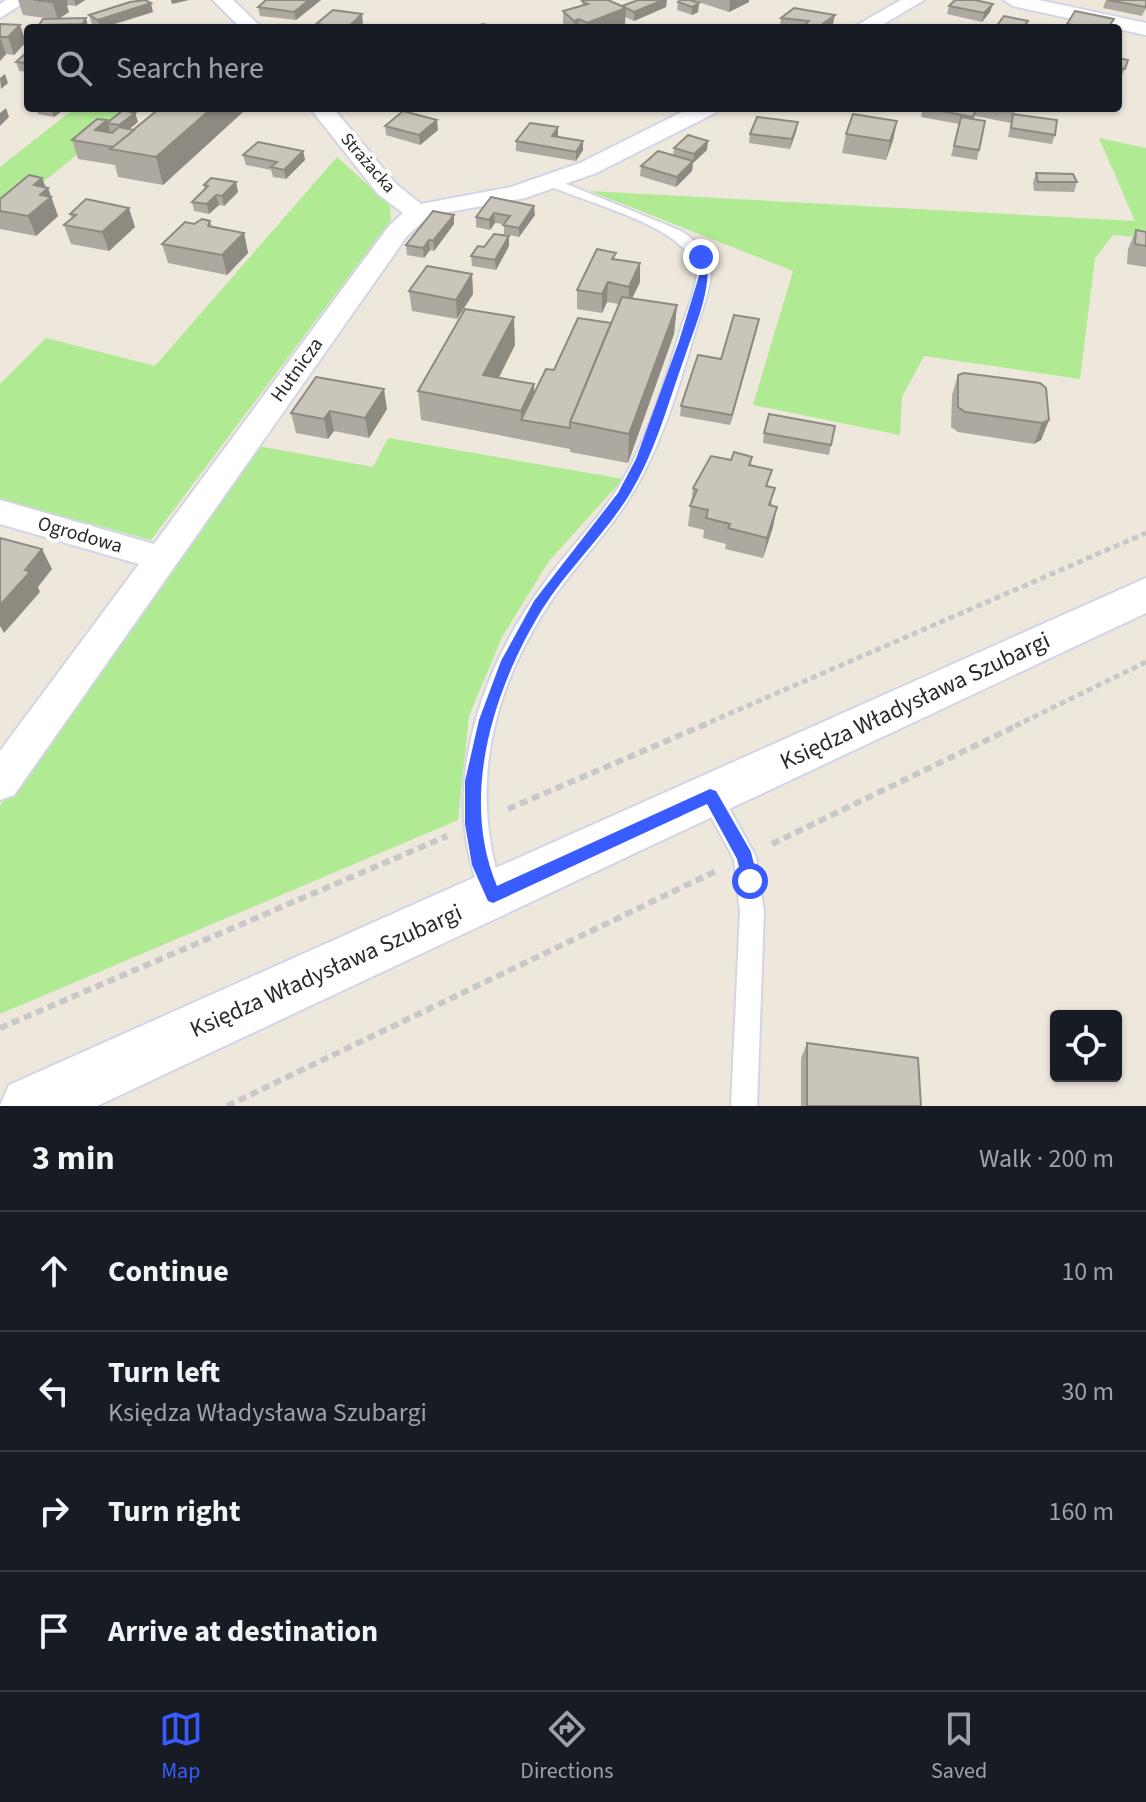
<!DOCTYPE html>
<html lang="en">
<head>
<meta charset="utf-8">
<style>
	body { margin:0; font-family:"Source Sans 3",sans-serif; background:#242831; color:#f1f3f6 }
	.controls { position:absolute; right:24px; bottom:24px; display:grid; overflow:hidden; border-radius:8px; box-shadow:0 2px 6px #0004 }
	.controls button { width:72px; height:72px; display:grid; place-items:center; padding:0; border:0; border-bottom:2px solid #363941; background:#171b24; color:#f1f3f6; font:40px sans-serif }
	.stop { position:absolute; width:24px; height:24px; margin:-18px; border:6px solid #385cff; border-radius:50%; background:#fff }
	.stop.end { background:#385cff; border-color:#fff; box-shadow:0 2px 8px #0008 }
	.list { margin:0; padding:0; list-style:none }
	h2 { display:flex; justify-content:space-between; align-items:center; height:104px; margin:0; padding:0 32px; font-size:34px }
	h2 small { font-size:26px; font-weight:400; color:#9ea1a6 }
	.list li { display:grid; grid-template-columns:52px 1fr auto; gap:24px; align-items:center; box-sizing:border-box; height:120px; padding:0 32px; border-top:2px solid #363941 }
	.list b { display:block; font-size:30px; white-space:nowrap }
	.list p { margin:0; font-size:26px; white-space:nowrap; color:#9ea1a6 }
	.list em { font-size:26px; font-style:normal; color:#9ea1a6 }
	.icon { flex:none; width:44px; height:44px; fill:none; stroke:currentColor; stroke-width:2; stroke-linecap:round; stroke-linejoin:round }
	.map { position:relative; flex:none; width:1146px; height:1106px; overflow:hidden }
	.search { position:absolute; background:#171b24; box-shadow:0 2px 6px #0004; left:24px; right:24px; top:24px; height:88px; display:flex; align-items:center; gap:20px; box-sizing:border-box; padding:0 28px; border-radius:8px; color:#9ea1a6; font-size:30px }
	.sheet { height:584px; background:#171b24 }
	nav { display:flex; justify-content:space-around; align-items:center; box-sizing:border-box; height:112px; border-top:2px solid #363941; background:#171b24; font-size:22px; color:#9ea1a6 }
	nav a { display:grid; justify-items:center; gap:4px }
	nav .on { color:#385cff }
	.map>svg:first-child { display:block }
	.green { fill:#b0ea93 }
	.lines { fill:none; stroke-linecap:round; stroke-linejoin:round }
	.service-casing { stroke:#d1d5e5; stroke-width:4 }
	.minor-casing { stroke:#d1d5e5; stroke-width:4 }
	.tertiary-casing { stroke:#d1d5e5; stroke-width:4 }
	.path-far1 { stroke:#c8c8c8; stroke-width:5; stroke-dasharray:6 4; stroke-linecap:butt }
	.path { stroke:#c8c8c8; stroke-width:6; stroke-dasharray:8 5; stroke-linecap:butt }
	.service { fill:#fff; fill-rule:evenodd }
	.minor { fill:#fff; fill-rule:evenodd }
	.tertiary { fill:#fff; fill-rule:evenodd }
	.wall { fill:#ada9a0 }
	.shaded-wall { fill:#8d8a82 }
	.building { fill:#c9c5ba; stroke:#8d8a82; stroke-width:2 }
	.route { fill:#385cff }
	.labels { text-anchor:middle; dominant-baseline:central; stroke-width:8; stroke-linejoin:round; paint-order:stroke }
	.far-street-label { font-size:18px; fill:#2b2b2b; stroke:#fff }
	.street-label { font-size:20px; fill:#2b2b2b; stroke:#fff }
	.near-street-label { font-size:24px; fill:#2b2b2b; stroke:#fff }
</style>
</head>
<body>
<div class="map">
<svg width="1146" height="1106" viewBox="0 0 1146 1106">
	<rect width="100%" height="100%" fill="#eee7dc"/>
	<g class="green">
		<polygon points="75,108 135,108 0,217 0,167"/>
		<polygon points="1099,138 1146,148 1146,238 1113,235 1095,258 1080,379 924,356 902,397 900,435 753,405 793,271 590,191 1135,221"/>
		<polygon points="337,157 390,205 391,220 151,540 0,499 0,384 46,338 155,366"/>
		<polygon points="388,438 623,479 549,561 502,637 469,716 458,820 0,1014 0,806 252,445 373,467"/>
	</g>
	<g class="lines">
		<g class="service-casing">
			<g id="service">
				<path d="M552,178l129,53c16,11 29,22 30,43 -2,20 -10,38 -16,58 -17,58 -35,119 -68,170 -22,34 -51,63 -74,96 -62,92 -85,189 -50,295l-3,8 -8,3 -8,-3c-47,-105 -6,-227 58,-315 23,-33 53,-62 75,-96 30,-48 47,-105 63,-158 6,-20 15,-38 17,-58 -3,-47 -112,-71 -149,-89l-2,-3z"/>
				<polygon points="710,786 718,788 756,857 764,912 757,1106 731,1106 740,912 734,859 699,795 702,788"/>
			</g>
		</g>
		<g class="minor-casing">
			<g id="minor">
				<polygon points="6,0 28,0 0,18 0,4"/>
				<polygon points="213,0 233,0 262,28 241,28"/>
				<polygon points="901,0 924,0 877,28 852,28"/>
				<polygon points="1004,0 1039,0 1146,23 1146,35 1013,6"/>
				<polygon points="310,108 333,108 396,184 421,204 511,187 580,163 690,108 718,108 715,113 596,173 525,198 444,213 427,218 407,236 14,795 0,800 0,751 139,564 0,524 0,500 154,544 389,226 403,213 378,194"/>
			</g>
		</g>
		<g class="tertiary-casing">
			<polygon id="tertiary" points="1146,578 1146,613 97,1106 0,1106 9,1085"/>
		</g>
		<g class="path-far1">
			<polyline points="701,726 1146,533"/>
			<polyline points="1015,726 1146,662"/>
		</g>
		<g class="path">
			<polyline points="508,809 706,724"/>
			<polyline points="772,844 1020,724"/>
			<polyline points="0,1028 447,836"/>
			<polyline points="227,1106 716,871"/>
		</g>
		<use href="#service" class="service"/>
		<use href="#minor" class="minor"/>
		<use href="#tertiary" class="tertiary"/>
	</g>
	<g class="wall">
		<polygon points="18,0 85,0 76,6 68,5 67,6 69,12 59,19 86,18 88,27 40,28 39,25 53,19 23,15"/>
		<polygon points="321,0 296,20 260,16 258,7"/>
		<polygon points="692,0 749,0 749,2 729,12"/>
		<polygon points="1106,0 1146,0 1146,8 1142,16 1103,8"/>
		<polygon points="582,1 622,6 666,7 634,21 625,17 625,25 618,28 563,28 563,11 582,6"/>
		<polygon points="678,2 699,3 698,12 692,15 677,10"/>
		<polygon points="949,6 990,12 982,22 947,14"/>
		<polygon points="153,12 103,28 99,28 92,24 89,15"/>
		<polygon points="781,18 833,24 828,28 792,28 780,26"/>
		<polygon points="363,23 358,28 317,28 316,24"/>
		<polygon points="0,24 26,42 14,55 6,54 0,61"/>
		<polygon points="28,54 28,72 19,71 16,62"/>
		<polygon points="1118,58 1128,60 1121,78 1118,77"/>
		<polygon points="36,108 66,108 54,117 38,114"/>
		<polygon points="781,108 809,108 808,112"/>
		<polygon points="923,108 1016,108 1014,114 1055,135 1052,144 1008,137 1011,123 975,116 973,119 979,150 977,160 951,156 959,124 921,117"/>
		<polygon points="244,111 163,185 118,177 115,165 78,159 72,140 107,122 135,113 138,122 129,129 134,130"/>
		<polygon points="897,121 893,140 886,160 842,153 846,134"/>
		<polygon points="385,126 438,130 420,145 386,135"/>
		<polygon points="796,132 790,149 749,143 750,134"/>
		<polygon points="558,137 583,141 583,150 576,161 516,151 516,141"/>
		<polygon points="674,148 707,150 693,163 692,171 676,187 640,176 641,166 673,156"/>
		<polygon points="303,151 305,160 286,179 273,177 271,170 246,165 243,155"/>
		<polygon points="1036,173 1077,182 1074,192 1034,191 1033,183"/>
		<polygon points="42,178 46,187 48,188 58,216 36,236 0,229 0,199"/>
		<polygon points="236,182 238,192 224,206 219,205 209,214 194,211 192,202 205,190 204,185"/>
		<polygon points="491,197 535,215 519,237 504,234 504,224 495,223 490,230 476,227 476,217"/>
		<polygon points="70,214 135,227 109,251 71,244 64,225 72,218"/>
		<polygon points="454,215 454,224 434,251 430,250 424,258 407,255 406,245"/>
		<polygon points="210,221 212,227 244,233 248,253 227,275 168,263 162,244 194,224"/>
		<polygon points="1136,230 1146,232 1146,267 1127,264 1128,249"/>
		<polygon points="509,236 509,246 496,270 472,266 471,256 484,247"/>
		<polygon points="615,260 640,263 640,282 632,298 677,305 674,334 628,463 570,452 570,449 421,420 418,391 515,345 499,378 534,384 534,393 554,370 611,323 619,304 607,302 602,313 577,309 577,290"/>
		<polygon points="472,274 473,294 457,319 412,311 409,291"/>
		<polygon points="759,319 757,329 730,425 680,416 681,406"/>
		<polygon points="958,375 1049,420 1041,440 1034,444 958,432 951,427 952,395"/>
		<polygon points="387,409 369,438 334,431 328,439 296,433 291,413"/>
		<polygon points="764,433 831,445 829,455 763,443"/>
		<polygon points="752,457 751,465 769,487 772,505 773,527 763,558 725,549 726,544 703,538 704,530 688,526 693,488 731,460"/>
		<polygon points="807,1043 921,1106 801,1106 801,1058"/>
	</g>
	<g class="shaded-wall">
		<polygon points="56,0 67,0 68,5 67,6 69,12 58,19 52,2"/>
		<polygon points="74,0 85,0 76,6"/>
		<polygon points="171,0 189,0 172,4"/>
		<polygon points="309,0 321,0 296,20 294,12"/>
		<polygon points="663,0 667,0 666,7 634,21 634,12"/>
		<polygon points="730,0 749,0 749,2 729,12"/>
		<polygon points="151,3 153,12 100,28 98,20"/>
		<polygon points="699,3 698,12 692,15 692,7"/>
		<polygon points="993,4 990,12 982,22 984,13"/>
		<polygon points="626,8 625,25 618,28 587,28 587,23"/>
		<polygon points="362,14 363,23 358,28 347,28"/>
		<polygon points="835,15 833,24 828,28 817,28"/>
		<polygon points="86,18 88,27 83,28 82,24"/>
		<polygon points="579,19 579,28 574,28 574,21"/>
		<polygon points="20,25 26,42 14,55 8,37"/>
		<polygon points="0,37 6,54 0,61"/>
		<polygon points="5,74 8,83 1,89 0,78"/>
		<polygon points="6,108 9,117 0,126 0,113"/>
		<polygon points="51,108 66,108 54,117"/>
		<polygon points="212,108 244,108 244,111 163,185 156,157"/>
		<polygon points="135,113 138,122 122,135 119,125"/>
		<polygon points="107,120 112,139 95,130"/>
		<polygon points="437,120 438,130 420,145 419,135"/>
		<polygon points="897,121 893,140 886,160 890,141"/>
		<polygon points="798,122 796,132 790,149 792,139"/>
		<polygon points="558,127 558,137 552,136"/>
		<polygon points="583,141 583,150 576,161 576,152"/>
		<polygon points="708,141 707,150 693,163 694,154"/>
		<polygon points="303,151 305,160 286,179 284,170"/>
		<polygon points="693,161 692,171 676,187 677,177"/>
		<polygon points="42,178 46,189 48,188 58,216 36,236 28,216 34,185"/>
		<polygon points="236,182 238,192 224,206 222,196"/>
		<polygon points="216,195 219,205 209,214 207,204"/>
		<polygon points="534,206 535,215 519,237 519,228"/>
		<polygon points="129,208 135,227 109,251 102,232"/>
		<polygon points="494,213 495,223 490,230 489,220"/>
		<polygon points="454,215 454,224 434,251 433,241"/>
		<polygon points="244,233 248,253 227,275 222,255"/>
		<polygon points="509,236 509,246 496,270 495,260"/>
		<polygon points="429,240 430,250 424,258 423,248"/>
		<polygon points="640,263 640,282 628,307 629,287"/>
		<polygon points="472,274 473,294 457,319 456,300"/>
		<polygon points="608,282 607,302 602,313 602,294"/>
		<polygon points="677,305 674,334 628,463 629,434"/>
		<polygon points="514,317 515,345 485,404 483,375"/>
		<polygon points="759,319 757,329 730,425 732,415"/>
		<polygon points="534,384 535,413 521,420 521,411"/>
		<polygon points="384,389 387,409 369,438 365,418"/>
		<polygon points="330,411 334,431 328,439 324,419"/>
		<polygon points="1049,420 1041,440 1034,444 1042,423"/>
		<polygon points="777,507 773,527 763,558 767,538"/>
		<polygon points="42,549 52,569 38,587 40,592 4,633 0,626 0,605"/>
	</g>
	<g class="building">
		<polygon points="34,0 56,0 52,2"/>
		<polygon points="145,0 151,3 98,20 89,15 130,2"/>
		<polygon points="266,0 309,0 294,12 258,7"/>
		<polygon points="584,0 608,0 626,8 587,23 579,19 574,21 563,11 588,4 582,1"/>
		<polygon points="638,0 663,0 634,12 622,6"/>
		<polygon points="681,0 690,0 699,3 692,7 678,2"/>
		<polygon points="955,0 975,0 993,4 984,13 949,6"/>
		<polygon points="1108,0 1146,0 1146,5 1145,7"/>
		<polygon points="794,8 835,15 817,28 805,25 809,21 781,18"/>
		<polygon points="333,10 362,14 347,28 316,24"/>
		<polygon points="1075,11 1114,19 1108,28 1070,28 1072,25 1067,24"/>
		<polygon points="1004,16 1028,21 1023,28 995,28"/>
		<polygon points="86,18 82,24 39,25 43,19"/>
		<polygon points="0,24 20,25 8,37 0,37"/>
		<polygon points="482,24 504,28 478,28"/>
		<polygon points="25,54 28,54 28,63 16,62"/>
		<polygon points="1118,58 1128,60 1125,69 1118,68"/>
		<polygon points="160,108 212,108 156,157 110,149"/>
		<polygon points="926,108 977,108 973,117"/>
		<polygon points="123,110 135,113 119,125 107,123"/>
		<polygon points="403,111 437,120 419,135 385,126"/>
		<polygon points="853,114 897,121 890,141 846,134"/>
		<polygon points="1013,114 1057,120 1055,135 1011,128"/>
		<polygon points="757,117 798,122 792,139 750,134"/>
		<polygon points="961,117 985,121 979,150 954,146"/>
		<polygon points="97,119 107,120 95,130 112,133 119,127 134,130 113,147 72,140"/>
		<polygon points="530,123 558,127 552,136 583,141 576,152 516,141"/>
		<polygon points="688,135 708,141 694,154 674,148"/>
		<polygon points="258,142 303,151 284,170 271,167 277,162 243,155"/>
		<polygon points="658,151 693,161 677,177 641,166"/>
		<polygon points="1036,173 1073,174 1077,182 1038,182"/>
		<polygon points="29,175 42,178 34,185 48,188 40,195 51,197 28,216 0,211 0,199"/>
		<polygon points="211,178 236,182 222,196 216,195 207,204 192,202 208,186 204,185"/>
		<polygon points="491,197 534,206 519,228 503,225 510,216 494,213 489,220 476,217"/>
		<polygon points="86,199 129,208 102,232 64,225 76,215 70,214"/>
		<polygon points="433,211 454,215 433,241 429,240 423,248 406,245"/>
		<polygon points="202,219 210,221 208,226 244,233 222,255 162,244 185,222 194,224"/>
		<polygon points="1136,230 1146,232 1146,246 1135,244"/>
		<polygon points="494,234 509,236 495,260 471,256 478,246 484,247"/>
		<polygon points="597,249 616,253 612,259 640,263 629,287 608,282 602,294 577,290"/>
		<polygon points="427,266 472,274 456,300 409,291"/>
		<polygon points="622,297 677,305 629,434 570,422"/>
		<polygon points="465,309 514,317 483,375 534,384 521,411 418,391"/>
		<polygon points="734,315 759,319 732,415 681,406 698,355 721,359"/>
		<polygon points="578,318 611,323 570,422 570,428 521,420 546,369 554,370"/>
		<polygon points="964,373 1040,383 1046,388 1049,420 1042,423 965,412 958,407 958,375"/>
		<polygon points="316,377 384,389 365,418 330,411 324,419 291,413"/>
		<polygon points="769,414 835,426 831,445 764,433"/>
		<polygon points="734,452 752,457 749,465 772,470 766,486 775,488 769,505 777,507 767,538 728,528 730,524 706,518 708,510 690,506 697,490 693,488 711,456 731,460"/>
		<polygon points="0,538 42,549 25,570 30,572 0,605"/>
		<polygon points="807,1043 918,1058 921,1106 807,1106"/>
	</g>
	<path class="route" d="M697,255l9,2c7,30 -11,69 -21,99 -17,47 -30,98 -57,141 -25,39 -60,72 -85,111 -49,79 -84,188 -46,278l213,-97 6,2 35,61 7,29 -8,7 -6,-2 -7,-27 -30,-55 -214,99 -5,-2 -16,-36 -7,-41v-43l14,-61 22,-59 33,-60 84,-108 18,-34 43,-118 21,-68z"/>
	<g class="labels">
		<g class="far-street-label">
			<text transform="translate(368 163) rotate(49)">Strażacka</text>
		</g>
		<g class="street-label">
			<text transform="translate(297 370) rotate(-54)">Hutnicza</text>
			<text transform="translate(80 535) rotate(16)">Ogrodowa</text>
		</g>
		<g class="near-street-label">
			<text transform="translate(915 701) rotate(-25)">Księdza Władysława Szubargi</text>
			<text transform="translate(326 971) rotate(-24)">Księdza Władysława Szubargi</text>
		</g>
	</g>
</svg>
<div class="controls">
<button><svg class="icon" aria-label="locate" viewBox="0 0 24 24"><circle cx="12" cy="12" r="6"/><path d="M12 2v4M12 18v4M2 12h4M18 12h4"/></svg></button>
</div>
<div class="stop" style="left:750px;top:881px"></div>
<div class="stop end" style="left:701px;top:257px"></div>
<div class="search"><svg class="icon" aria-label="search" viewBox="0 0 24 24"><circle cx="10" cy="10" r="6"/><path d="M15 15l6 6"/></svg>Search here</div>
</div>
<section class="sheet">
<h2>3 min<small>Walk · 200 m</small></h2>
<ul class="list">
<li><svg class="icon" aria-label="ahead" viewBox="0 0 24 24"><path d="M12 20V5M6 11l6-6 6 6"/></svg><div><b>Continue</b></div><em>10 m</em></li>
<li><svg class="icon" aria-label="left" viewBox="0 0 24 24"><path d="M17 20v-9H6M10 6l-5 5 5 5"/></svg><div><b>Turn left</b><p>Księdza Władysława Szubargi</p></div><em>30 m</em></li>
<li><svg class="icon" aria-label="right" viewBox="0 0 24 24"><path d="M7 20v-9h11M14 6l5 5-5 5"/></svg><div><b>Turn right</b></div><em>160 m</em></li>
<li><svg class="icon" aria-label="arrive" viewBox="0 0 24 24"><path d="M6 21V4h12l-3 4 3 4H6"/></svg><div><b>Arrive at destination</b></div></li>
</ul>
</section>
<nav>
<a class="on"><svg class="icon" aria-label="map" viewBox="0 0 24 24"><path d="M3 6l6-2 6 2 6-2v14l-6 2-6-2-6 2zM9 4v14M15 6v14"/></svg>Map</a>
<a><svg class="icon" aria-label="directions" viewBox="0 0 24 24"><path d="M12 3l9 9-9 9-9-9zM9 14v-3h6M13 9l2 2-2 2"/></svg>Directions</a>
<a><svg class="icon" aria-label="saved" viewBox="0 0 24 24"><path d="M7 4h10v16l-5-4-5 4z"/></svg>Saved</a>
</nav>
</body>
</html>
